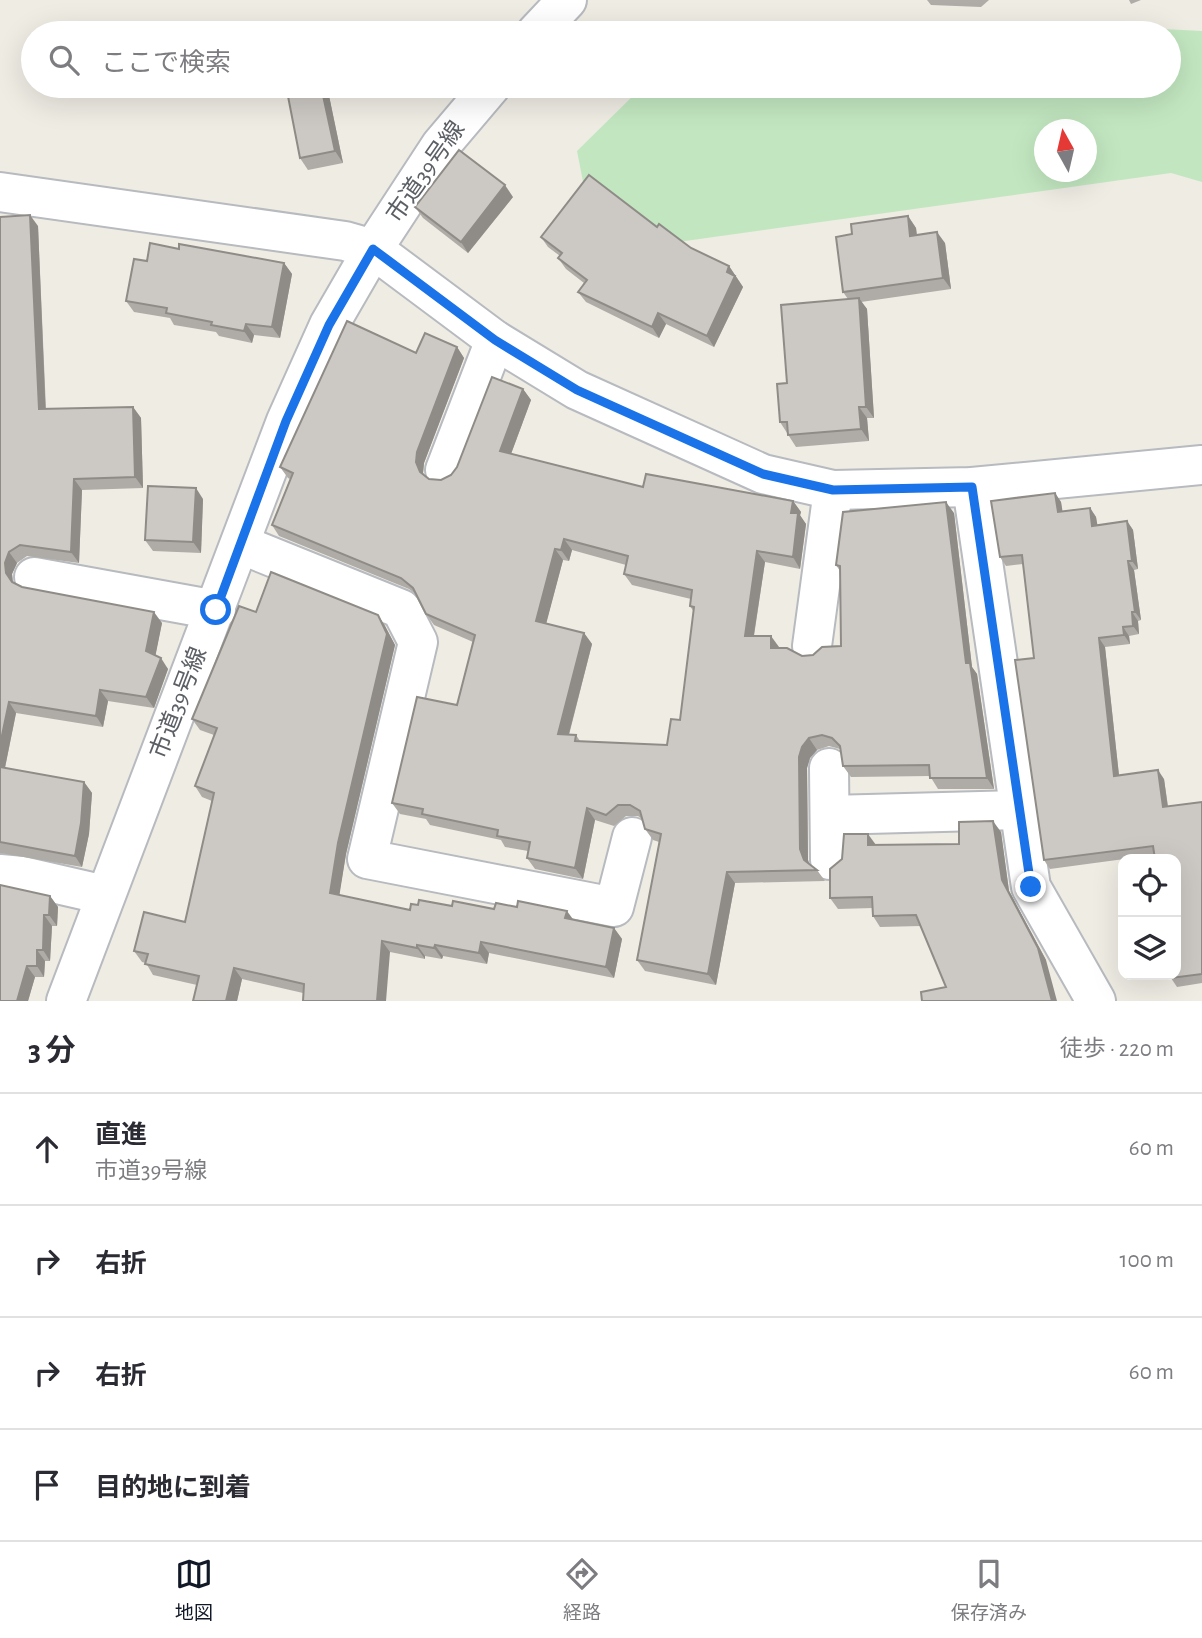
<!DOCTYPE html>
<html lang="ja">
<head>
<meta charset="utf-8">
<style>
	body { margin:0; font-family:"Alegreya Sans","Noto Sans JP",sans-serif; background:#f2f2f3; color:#2b2b33 }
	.controls { position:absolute; right:21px; bottom:21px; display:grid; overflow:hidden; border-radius:14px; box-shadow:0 7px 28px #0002 }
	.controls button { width:63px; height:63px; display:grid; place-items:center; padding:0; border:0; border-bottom:2px solid #e1e1e2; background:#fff; color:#2b2b33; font:35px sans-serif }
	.compass { position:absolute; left:1034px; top:119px; width:63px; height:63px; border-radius:50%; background:#fff; box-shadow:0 7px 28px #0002; rotate:352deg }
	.stop { position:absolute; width:21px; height:21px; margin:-16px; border:5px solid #1a73e8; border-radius:50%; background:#fff }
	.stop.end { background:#1a73e8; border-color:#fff; box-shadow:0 2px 7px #0008 }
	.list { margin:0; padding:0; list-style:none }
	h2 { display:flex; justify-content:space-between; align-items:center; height:91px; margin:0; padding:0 28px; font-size:30px }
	h2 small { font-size:23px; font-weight:400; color:#7c7c81 }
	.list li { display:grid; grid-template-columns:46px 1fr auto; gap:21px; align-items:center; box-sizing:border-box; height:112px; padding:0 28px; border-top:2px solid #e1e1e2 }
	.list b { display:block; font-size:26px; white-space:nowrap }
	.list p { margin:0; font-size:23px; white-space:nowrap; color:#7c7c81 }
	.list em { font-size:23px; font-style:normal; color:#7c7c81 }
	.icon { flex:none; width:38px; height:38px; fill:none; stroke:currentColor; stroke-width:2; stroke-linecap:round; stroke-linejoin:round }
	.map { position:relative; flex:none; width:1202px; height:1001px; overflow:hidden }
	.search { position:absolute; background:#fff; box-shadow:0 7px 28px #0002; left:21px; right:21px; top:21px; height:77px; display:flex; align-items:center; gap:18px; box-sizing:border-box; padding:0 24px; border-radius:38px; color:#7c7c81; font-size:26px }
	.sheet { height:539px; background:#fff }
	nav { display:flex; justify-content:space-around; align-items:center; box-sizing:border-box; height:98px; border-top:2px solid #e1e1e2; background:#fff; font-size:19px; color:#7c7c81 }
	nav a { display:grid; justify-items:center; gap:4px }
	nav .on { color:#111827 }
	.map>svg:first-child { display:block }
	.green { fill:#c2e7c0; fill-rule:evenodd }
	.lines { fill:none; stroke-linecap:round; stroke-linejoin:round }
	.minor-casing { stroke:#b7babe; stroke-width:42 }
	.minor { stroke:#fff; stroke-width:38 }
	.wall { fill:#afaca8; fill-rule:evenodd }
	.shaded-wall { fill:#8f8c88 }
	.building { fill:#ccc8c3; stroke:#8f8c88; stroke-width:2; fill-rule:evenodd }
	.route { stroke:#1a73e8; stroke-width:9 }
	.labels { text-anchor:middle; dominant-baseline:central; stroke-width:5; stroke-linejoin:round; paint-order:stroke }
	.street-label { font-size:24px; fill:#5c6065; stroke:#fff }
</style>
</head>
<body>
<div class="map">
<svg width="1202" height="1001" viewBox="0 0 1202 1001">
	<rect width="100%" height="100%" fill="#efece4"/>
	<g class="green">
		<polygon points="709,21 787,33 697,33"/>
		<path d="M1006,21l196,10v151l-31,-9 -543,76 -33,-6 -18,-92 66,-65h526v-53h-300zM1044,130h42v42h-42z"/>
	</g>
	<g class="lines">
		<g class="minor-casing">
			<g id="minor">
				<polyline points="536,33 567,0"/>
				<polyline points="0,192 345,241 373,249 495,340 577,390 763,474 833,490 972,487 1202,465"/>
				<polyline points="445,470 495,340"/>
				<polyline points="972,487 1031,887 1096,1001"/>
				<polyline points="240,544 401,609 418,642 367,859 614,907 632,837"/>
				<polyline points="34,577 216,610"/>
				<polyline points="812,646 833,490"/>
				<polyline points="829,768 830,860"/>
				<polyline points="830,815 1019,810"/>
				<polyline points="0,874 22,876 105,895"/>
				<polyline points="66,1001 286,421 329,325 373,249 441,145 491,86"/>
			</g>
		</g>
		<use href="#minor" class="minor"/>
	</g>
	<g class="wall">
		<polygon points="927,0 989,0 981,7 931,5"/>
		<polygon points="1129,0 1141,0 1131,4"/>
		<polygon points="286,86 327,86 343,163 308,170 300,158"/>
		<polygon points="513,197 468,253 423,218 415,207"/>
		<polygon points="908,216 916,228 917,235 945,243 951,289 861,302 867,309 874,418 867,418 869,441 796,447 780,422 848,299 843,292 852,234"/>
		<polygon points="0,217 38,226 46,409 133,407 141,418 143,488 82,490 79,563 27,556 17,563 12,574 13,583 22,587 162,623 155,656 168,669 154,708 108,701 103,727 16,713 5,768 84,782 92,793 89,834 82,867 0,853"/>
		<polygon points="657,227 691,248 729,266 743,287 714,347 666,324 659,338 586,302 578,292 584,283 566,269 558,258 560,256 548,247 541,237"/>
		<polygon points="179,249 284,263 292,274 280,338 254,335 252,343 219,336 216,332 174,325 170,318 134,312 126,301 147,261"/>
		<path d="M457,347l7,11 -40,105 -1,10 2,3 4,3 12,1 10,-5 72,-86 8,11 -20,54 132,33 150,14 8,11 -1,4 6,8 -6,45 -35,-7 -11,74 25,11v1l23,8 11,-1 28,-9 -1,-75 -4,-6 118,-52 18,154 5,7 17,115h-56l-8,-13 -79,1 -8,-11 -3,-17 -11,-3 -12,4 -7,8 -3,10 1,92 1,4 8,6 8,11 -90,2 -19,102 -71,-14 -8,-11 22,-118 -6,-2 -8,-11 -3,-10 -4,-3h-12l-12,10 -19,-6 -12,59 -48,-10 -8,-11 1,-7 -23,-4 -4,-7 -71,-15 -4,-6 -26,-5 -8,-11 65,-98 16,-63 -39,-17 -8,-11 -9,-19 -8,-6 -130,-53 -7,-11 18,-46 -2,-1 -8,-11 136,-114zM572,550l54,15 -2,9 8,11 59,14 -1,7 4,6 -14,108 -13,25 -87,-4 -4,-6h-7l23,-91 -8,-11 -38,-10 17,-63 6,1z"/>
		<polygon points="1055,493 1061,502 1062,511 1090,508 1096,517 1097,525 1127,521 1133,530 1138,569 1134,570 1141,620 1138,621 1139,634 1129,636 1130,644 1105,647 1119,775 1164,779 1168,806 1202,802 1202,983 1177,987 1171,978 1154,855 1050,869 1044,860 1034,658 1023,564 1006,566 1000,557"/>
		<polygon points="203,499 201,553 153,551 145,540"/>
		<polygon points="256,612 378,615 385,626 395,645 346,854 339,895 410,910 418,905 452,906 494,909 573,920 614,928 622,939 614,978 489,953 487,964 443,956 442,959 425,956 425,959 390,952 303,993 242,979 237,1001 193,1001 197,985 153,975 146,963 142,962 134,951 185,922 212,801 202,797 195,786 214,735 200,730 192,719"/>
		<polygon points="1001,832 1009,891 1046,960 946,987 921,926 880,927 873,916 873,908 838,909 830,898 876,845 959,844"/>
		<polygon points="50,896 58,907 57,926 52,926 50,961 45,961 44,977 35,977 28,1001 0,1001"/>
	</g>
	<g class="shaded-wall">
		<polygon points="321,86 327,86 343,163 335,151"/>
		<polygon points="505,185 513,197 468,253 461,242"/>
		<polygon points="30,215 38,226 46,420 39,409"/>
		<polygon points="908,216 916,228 918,247 910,236"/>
		<polygon points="937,232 945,243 951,289 943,278"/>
		<polygon points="284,263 292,274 280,338 272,327"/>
		<polygon points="729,266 743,287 714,347 707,336"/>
		<polygon points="859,298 867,309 874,418 866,407"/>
		<polygon points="658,313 666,324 659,338 652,327"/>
		<polygon points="246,324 254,335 252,343 244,331"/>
		<polygon points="457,347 464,358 424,463 423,473 428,483 420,472 416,462 417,452"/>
		<polygon points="523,389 531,400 508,462 500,451"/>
		<polygon points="133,407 141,418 143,488 135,477"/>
		<polygon points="859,407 867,418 869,441 861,429"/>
		<polygon points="74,479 82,490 79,563 71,552"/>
		<polygon points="196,488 203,499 201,553 193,542"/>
		<polygon points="1055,493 1061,502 1064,520 1058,512"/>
		<polygon points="793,501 801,512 800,515 806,524 800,569 793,557 791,513"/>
		<polygon points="946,502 954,513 972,667 977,674 994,789 987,778 966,663"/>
		<polygon points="1090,508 1096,517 1099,534 1092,526"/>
		<polygon points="1127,521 1133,530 1138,569 1132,561"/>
		<polygon points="564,539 572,550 569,561 561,550"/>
		<polygon points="555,549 563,560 544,632 536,621"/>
		<polygon points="757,551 765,562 752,647 745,636"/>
		<polygon points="9,552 17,563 12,574 13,584 6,573 5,563"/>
		<polygon points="1128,561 1134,570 1141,620 1135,612"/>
		<polygon points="154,612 162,623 154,663 146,651"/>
		<polygon points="1132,612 1138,621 1139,634 1133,626"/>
		<polygon points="378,615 385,626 395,645 346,854 338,904 330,893"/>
		<polygon points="1123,627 1129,636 1130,644 1124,635"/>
		<polygon points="584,633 592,644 566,745 558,734"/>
		<polygon points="771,636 779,647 779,659 771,648"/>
		<polygon points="1099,638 1105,647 1120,785 1114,776"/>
		<polygon points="161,658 168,669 154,708 146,697"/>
		<polygon points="100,690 108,701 103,727 96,716"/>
		<polygon points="9,702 16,713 3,777 0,773 0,745"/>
		<polygon points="809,738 817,750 810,758 807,768 808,860 812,872 804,860 800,849 799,757 802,747"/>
		<polygon points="1158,770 1164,779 1169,816 1163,807"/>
		<polygon points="84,782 92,793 89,834 82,867 75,856"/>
		<polygon points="587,808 595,820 583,879 575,868"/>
		<polygon points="993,821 1001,832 1009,891 1046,960 1057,1001 1052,1001 1002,880"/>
		<polygon points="868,834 876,845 876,856 868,845"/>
		<polygon points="727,872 735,883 716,985 708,974"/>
		<polygon points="50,896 58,907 57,926 49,915"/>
		<polygon points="567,911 575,922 565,918"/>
		<polygon points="44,915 52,926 50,961 43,950"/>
		<polygon points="614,928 622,939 614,978 606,967"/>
		<polygon points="382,941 390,952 386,1001 377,1001"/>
		<polygon points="481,942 489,953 487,964 479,953"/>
		<polygon points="417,945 425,956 425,959 417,948"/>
		<polygon points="435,945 443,956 442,959 434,948"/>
		<polygon points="37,950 45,961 44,977 37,966"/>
		<polygon points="27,966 35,977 28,1001 17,1001"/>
		<polygon points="234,968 242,979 237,1001 226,1001"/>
	</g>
	<g class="building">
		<polygon points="286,86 321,86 335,151 300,158"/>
		<polygon points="459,150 505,185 461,242 415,207"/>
		<polygon points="589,175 657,227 659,224 691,248 729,266 727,272 735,276 707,336 658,313 652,327 578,292 587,280 558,258 562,253 541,237"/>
		<polygon points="30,215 39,409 133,407 135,477 74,479 71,552 20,545 9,552 5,563 6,573 12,582 22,587 154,612 146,651 161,658 146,697 100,690 96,716 9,702 0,745 0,217"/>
		<polygon points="908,216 910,236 937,232 943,278 843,292 836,237 852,234 851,224"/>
		<polygon points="150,243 179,249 179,244 284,263 272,327 246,324 244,331 211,325 212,322 166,313 167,308 126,301 134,259 147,261"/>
		<polygon points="859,298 866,407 859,407 861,429 788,435 787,422 780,422 777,384 787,383 781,305"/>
		<path d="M347,321l69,32 9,-20 32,14 -40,105 -1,10 4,10 9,7 12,1 10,-5 6,-8 35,-90 31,12 -23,62 143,36 3,-13 147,27 -2,12h7l-5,44 -36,-6 -12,85h26v12h16l15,8 11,-1 9,-8 19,-1 -1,-80 -4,-1 7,-53 103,-10 20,161h4l17,115h-57l-1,-13 -86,1 -3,-20 -8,-8 -10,-3 -13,3 -7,9 -3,10 1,92 4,11 13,10 -90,2 -19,102 -71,-14 24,-126 -16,-5 -5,-18 -10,-6h-12l-12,10 -19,-7 -12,60 -48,-10 3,-16 -33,-6 1,-6 -76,-16 1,-5 -31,-6 25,-106 40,8 18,-70 -49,-21 -13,-26 -12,-10 -129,-53 21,-52 -13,-6zM564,539l64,17 -4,18 68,16 -2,16 4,1 -14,113 -9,-1 -4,26 -92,-4 1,-6 -18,-1 26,-101 -48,-12 19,-72 6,1z"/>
		<polygon points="148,486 196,488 193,542 145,540"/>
		<polygon points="1055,493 1058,512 1090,508 1092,526 1127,521 1132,561 1128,561 1135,612 1132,612 1133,626 1123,627 1124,635 1099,638 1114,776 1158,770 1163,807 1202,802 1202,974 1171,978 1170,975 1176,975 1176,859 1155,859 1153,846 1044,860 1015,660 1034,658 1022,555 1000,557 991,501"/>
		<polygon points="271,572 378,615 387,634 338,843 330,893 410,910 411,904 418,905 419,900 452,906 453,901 494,909 496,903 517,907 518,901 567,911 565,918 614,928 606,967 481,942 479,953 435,945 434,948 417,945 417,948 382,941 377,1001 303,1001 304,984 234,968 226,1001 193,1001 199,976 145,964 148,954 134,951 144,912 185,922 214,793 195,786 217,728 192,719 239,606 256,612"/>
		<polygon points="0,767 84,782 81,823 75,856 0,842"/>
		<polygon points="993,821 1002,880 1038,948 1052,1001 922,1001 921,992 946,987 916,915 873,916 872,897 830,898 830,869 842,859 844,834 868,834 868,845 959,844 959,822"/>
		<polygon points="0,885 50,896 49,915 44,915 43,950 37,950 37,966 27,966 17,1001 0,1001"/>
	</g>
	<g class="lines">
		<polyline class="route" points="216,610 286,421 329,325 373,249 495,340 577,390 763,474 833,490 972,487 1031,887"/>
	</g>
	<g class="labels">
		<g class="street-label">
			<text transform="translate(426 172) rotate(-55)">市道39号線</text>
			<text transform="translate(179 703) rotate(-69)">市道39号線</text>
		</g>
	</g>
</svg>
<div class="controls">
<button><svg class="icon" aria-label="locate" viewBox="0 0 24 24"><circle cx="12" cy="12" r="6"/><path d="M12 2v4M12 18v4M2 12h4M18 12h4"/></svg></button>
<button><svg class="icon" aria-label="layers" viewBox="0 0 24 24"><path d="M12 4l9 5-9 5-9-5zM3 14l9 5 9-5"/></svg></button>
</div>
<svg class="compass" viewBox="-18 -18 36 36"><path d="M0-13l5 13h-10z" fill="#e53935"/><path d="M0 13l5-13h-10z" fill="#7c7c81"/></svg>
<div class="stop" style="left:216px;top:610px"></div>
<div class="stop end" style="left:1031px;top:887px"></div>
<div class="search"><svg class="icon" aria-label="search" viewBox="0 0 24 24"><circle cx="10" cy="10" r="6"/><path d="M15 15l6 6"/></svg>ここで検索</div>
</div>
<section class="sheet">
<h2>3 分<small>徒歩 · 220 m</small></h2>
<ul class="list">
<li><svg class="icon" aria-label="ahead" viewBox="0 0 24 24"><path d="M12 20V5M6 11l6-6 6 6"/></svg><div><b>直進</b><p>市道39号線</p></div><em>60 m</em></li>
<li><svg class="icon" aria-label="right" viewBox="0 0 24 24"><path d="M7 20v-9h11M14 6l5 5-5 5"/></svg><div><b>右折</b></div><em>100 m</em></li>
<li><svg class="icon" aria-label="right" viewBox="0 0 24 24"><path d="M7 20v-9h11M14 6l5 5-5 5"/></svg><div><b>右折</b></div><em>60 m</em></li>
<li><svg class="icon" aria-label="arrive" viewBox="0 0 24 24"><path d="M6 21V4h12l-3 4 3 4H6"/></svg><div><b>目的地に到着</b></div></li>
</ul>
</section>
<nav>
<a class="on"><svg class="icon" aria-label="map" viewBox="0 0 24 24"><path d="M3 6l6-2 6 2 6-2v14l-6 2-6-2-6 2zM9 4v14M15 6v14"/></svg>地図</a>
<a><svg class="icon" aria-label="directions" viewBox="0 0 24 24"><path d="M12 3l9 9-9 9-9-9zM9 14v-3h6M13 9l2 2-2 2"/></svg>経路</a>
<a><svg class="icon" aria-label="saved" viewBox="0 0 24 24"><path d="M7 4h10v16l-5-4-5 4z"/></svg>保存済み</a>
</nav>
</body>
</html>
